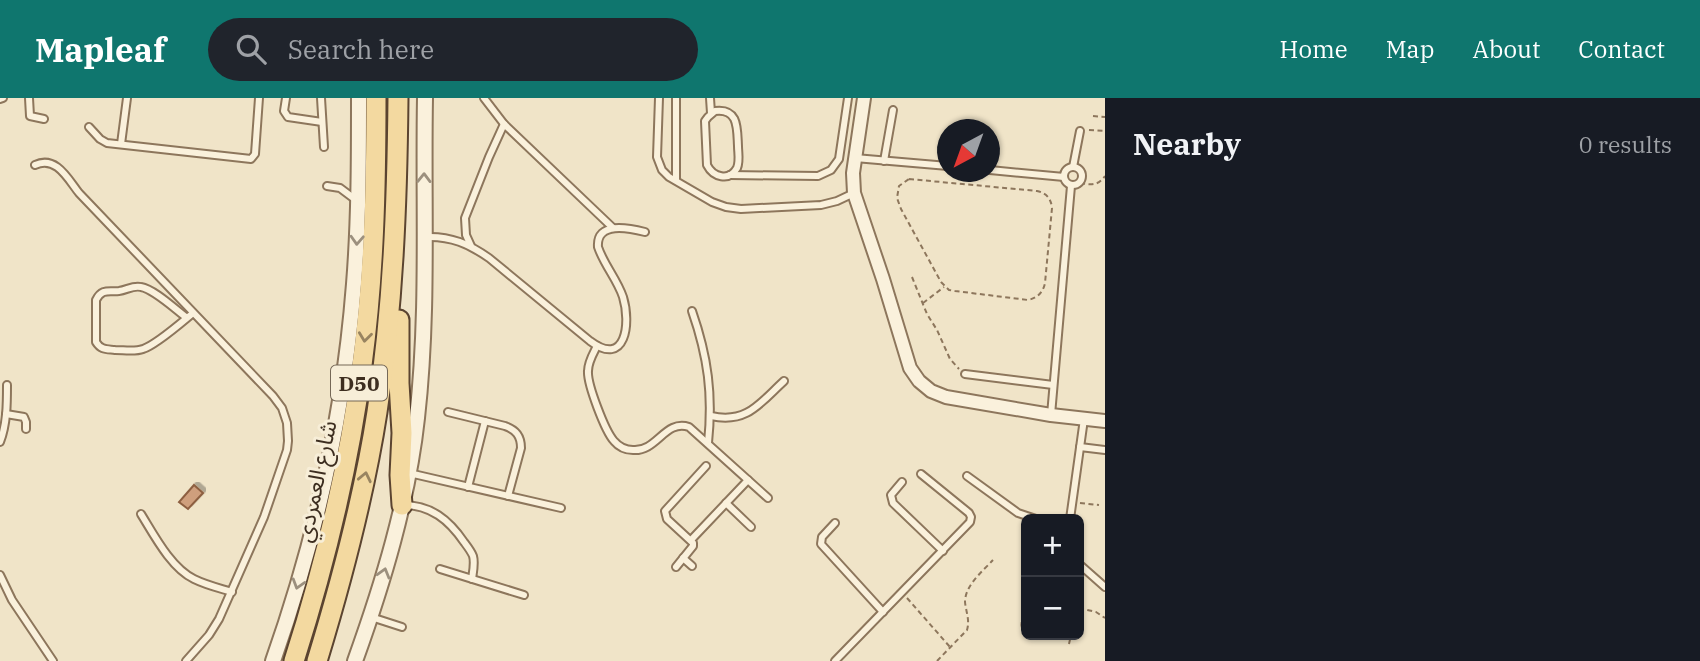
<!DOCTYPE html>
<html lang="en">
<head>
<meta charset="utf-8">
<style>
	body { margin:0; font-family:"IBM Plex Serif","Noto Sans Arabic",serif; background:#20242c; color:#f1f3f6 }
	.controls { position:absolute; right:21px; bottom:21px; display:grid; overflow:hidden; border-radius:10px; box-shadow:0 2px 5px #0004 }
	.controls button { width:63px; height:63px; display:grid; place-items:center; padding:0; border:0; border-bottom:2px solid #363941; background:#171b24; color:#f1f3f6; font:35px sans-serif }
	.compass { position:absolute; left:937px; top:21px; width:63px; height:63px; border-radius:50%; background:#171b24; box-shadow:0 2px 5px #0004; rotate:221deg }
	.list { margin:0; padding:0; list-style:none }
	h2 { display:flex; justify-content:space-between; align-items:center; height:91px; margin:0; padding:0 28px; font-size:30px }
	h2 small { font-size:23px; font-weight:400; color:#9ea1a6 }
	.icon { flex:none; width:38px; height:38px; fill:none; stroke:currentColor; stroke-width:2; stroke-linecap:round; stroke-linejoin:round }
	.map { position:relative; flex:none; width:1105px; height:563px; overflow:hidden }
	header { display:flex; align-items:center; gap:42px; box-sizing:border-box; height:98px; padding:0 35px; background:#0f766e; color:#fff }
	header strong { font-size:33px }
	nav { display:flex; gap:38px; margin-inline-start:auto; font-size:24px }
	.search { width:490px; height:63px; background:#20242c; display:flex; align-items:center; gap:18px; box-sizing:border-box; padding:0 24px; border-radius:38px; color:#9ea1a6; font-size:26px }
	main { display:flex }
	aside { flex:1; background:#171b24 }
	.map>svg:first-child { display:block }
	.building { fill:#cf9f7d; stroke:#8d5f41; stroke-width:2; filter:url(#shadow) }
	.lines { fill:none; stroke-linecap:round; stroke-linejoin:round }
	.service-casing { stroke:#8d765c; stroke-width:10 }
	.minor-casing { stroke:#8d765c; stroke-width:16 }
	.tertiary-casing { stroke:#8d765c; stroke-width:18 }
	.primary-casing { stroke:#5b4430; stroke-width:23 }
	.path { stroke:#8d765c; stroke-width:2; stroke-dasharray:5 3.5; stroke-linecap:butt }
	.service { stroke:#faf1dc; stroke-width:6 }
	.minor { stroke:#faf1dc; stroke-width:12 }
	.tertiary { stroke:#faf1dc; stroke-width:14 }
	.primary { stroke:#f3d9a0; stroke-width:19 }
	.oneway { stroke:#9c907e }
	.oneway2 { stroke:#988460 }
	.labels { text-anchor:middle; dominant-baseline:central; stroke-width:6; stroke-linejoin:round; paint-order:stroke }
	.shield { fill:#f7eed8; stroke:#756857; stroke-width:2 }
	.shield-label { font-size:21px; font-weight:bold; fill:#3d2e20 }
	.street-label { font-size:23px; fill:#3d2e20; stroke:#f7eed8 }
</style>
</head>
<body>
<header>
<strong>Mapleaf</strong>
<div class="search"><svg class="icon" aria-label="search" viewBox="0 0 24 24"><circle cx="10" cy="10" r="6"/><path d="M15 15l6 6"/></svg>Search here</div>
<nav><a>Home</a><a>Map</a><a>About</a><a>Contact</a></nav>
</header>
<main>
<div class="map">
<svg width="1105" height="563" viewBox="0 0 1105 563">
	<defs>
		<filter id="shadow"><feDropShadow dx="3.5" dy="-3.5" stdDeviation="0" flood-color="#0004"/></filter>
	</defs>
	<rect width="100%" height="100%" fill="#f0e4c8"/>
	<polygon class="building" points="194,387 203,395 188,411 179,404"/>
	<g class="lines">
		<g class="service-casing">
			<g id="service">
				<polyline points="29,0 30,18 44,21"/>
				<polyline points="286,0 284,13 288,19 322,24"/>
				<polyline points="321,0 324,49"/>
				<polyline points="484,0 504,26 613,130"/>
				<polyline points="659,0 657,59 662,72 669,79 712,104 726,109 741,111 821,107 837,103 854,95"/>
				<polyline points="710,0 711,15"/>
				<polyline points="0,1 3,0"/>
				<path d="M715,13c24,-3 22,18 23,35 0,7 2,15 -1,22 -8,14 -24,9 -30,-3l-2,-44 3,-4z"/>
				<polyline points="89,29 100,41 107,45 251,61 255,56 259,0"/>
				<polyline points="121,46 127,0"/>
				<polyline points="855,60 948,68"/>
				<polyline points="884,63 893,12"/>
				<path d="M35,67c21,-10 33,14 44,28l194,203 9,12 5,15 1,18 -1,9 -23,67 -45,102 -10,16 -23,26"/>
				<circle cx="1073" cy="78" r="9"/>
				<polyline points="1073,69 1080,33"/>
				<polyline points="990,72 1064,79"/>
				<polyline points="730,77 818,78 831,72 839,61 848,0"/>
				<polyline points="676,82 676,0"/>
				<polyline points="327,88 340,90 356,102"/>
				<path d="M426,139c25,-1 43,7 63,21l101,83c36,27 41,-18 33,-44 -6,-18 -19,-32 -25,-50 -2,-26 31,-19 47,-15"/>
				<polyline points="471,148 466,137 465,120 489,59 504,26"/>
				<path d="M692,213c16,46 21,84 16,132"/>
				<path d="M187,220c-11,-8 -33,-29 -46,-31 -8,-2 -14,3 -22,4 -10,1 -17,-3 -23,9v42c5,8 10,7 19,8 9,0 20,2 28,-1 13,-4 39,-27 50,-36"/>
				<path d="M597,248c-4,8 -9,16 -9,25 -1,13 17,60 26,70 5,6 12,9 19,9 24,2 32,-31 56,-23l79,71"/>
				<polyline points="965,276 1053,287"/>
				<path d="M448,314l57,14c11,4 16,10 16,22l-13,48"/>
				<polyline points="6,316 24,319 26,324 26,331"/>
				<polyline points="1051,317 1071,88"/>
				<path d="M711,318c36,8 49,-13 73,-35"/>
				<path d="M0,344c7,-18 7,-39 7,-57"/>
				<polyline points="1080,349 1105,352"/>
				<polyline points="409,375 561,410"/>
				<polyline points="967,378 1018,415 1036,421"/>
				<polyline points="902,384 891,397 893,405 943,453"/>
				<polyline points="468,389 485,323"/>
				<polyline points="726,405 751,429"/>
				<path d="M403,407c28,0 46,15 61,37 3,4 7,9 9,14 2,7 0,16 -1,23"/>
				<path d="M141,416c13,21 30,54 53,65 12,6 25,9 38,13"/>
				<polyline points="1070,421 1084,321"/>
				<polyline points="835,425 822,439 821,446 883,514"/>
				<polyline points="691,442 748,382"/>
				<polyline points="683,460 692,468"/>
				<polyline points="1079,466 1105,489"/>
				<polyline points="676,469 693,448 693,445 667,421 665,413 706,368"/>
				<polyline points="440,471 524,497"/>
				<polyline points="0,477 12,502 53,563"/>
				<polyline points="371,519 402,529"/>
				<polyline points="835,563 970,424 971,419 969,415 921,376"/>
			</g>
		</g>
		<g class="minor-casing">
			<polyline id="minor" points="864,0 853,75 854,95 883,181 910,270 919,283 931,293 946,299 1051,317 1105,323"/>
		</g>
		<g class="tertiary-casing">
			<g id="tertiary">
				<path d="M273,563c43,-122 71,-248 81,-377 5,-62 5,-124 5,-186"/>
				<path d="M355,563c28,-78 53,-160 62,-243 12,-106 6,-213 8,-320"/>
			</g>
		</g>
		<g class="primary-casing">
			<g id="primary">
				<polyline points="399,222 399,285 402,335 400,377 402,407"/>
				<path d="M294,563c31,-97 55,-196 68,-296 12,-89 14,-178 14,-267"/>
				<path d="M317,563c25,-82 47,-165 60,-249 16,-104 20,-209 21,-314"/>
			</g>
		</g>
		<g class="path">
			<polyline points="1093,18 1105,19"/>
			<polyline points="1089,32 1105,33"/>
			<path d="M909,81l128,12c9,2 14,7 15,17l-7,75c-2,10 -8,15 -17,17l-73,-9 -6,-1 -8,-8 -40,-73 -4,-11 2,-12z"/>
			<path d="M1080,85c11,2 18,3 25,-7"/>
			<polyline points="912,179 927,216 937,232 950,261 959,271"/>
			<polyline points="923,205 944,189"/>
			<polyline points="1080,405 1099,407"/>
			<polyline points="907,500 950,549"/>
			<polyline points="1079,510 1096,514 1105,520"/>
			<path d="M1026,517c-6,6 -6,13 0,19"/>
			<polyline points="1028,537 1036,539 1041,537"/>
			<polyline points="1069,546 1071,537"/>
			<path d="M937,563l30,-31c3,-10 -1,-18 -2,-28 0,-17 18,-31 28,-42"/>
		</g>
		<use href="#service" class="service"/>
		<use href="#minor" class="minor"/>
		<use href="#tertiary" class="tertiary"/>
		<use href="#primary" class="primary"/>
	</g>
	<defs><path id="oneway-chevron" d="M-2-3.5L2.5 0L-2 3.5" fill="none" stroke-width="1.6" stroke-linecap="round" stroke-linejoin="round" transform="scale(1.75)"/></defs>
	<g class="oneway">
		<use href="#oneway-chevron" transform="translate(424 80) rotate(-89)"/>
		<use href="#oneway-chevron" transform="translate(357 142) rotate(93)"/>
		<use href="#oneway-chevron" transform="translate(384 475) rotate(-74)"/>
		<use href="#oneway-chevron" transform="translate(298 486) rotate(107)"/>
	</g>
	<g class="oneway2">
		<use href="#oneway-chevron" transform="translate(365 239) rotate(97)"/>
		<use href="#oneway-chevron" transform="translate(365 379) rotate(-78)"/>
	</g>
	<g class="labels">
		<rect class="shield" x="331" y="267.5" width="56" height="35" rx="5"/>
		<g class="shield-label">
			<text x="359" y="285">D50</text>
		</g>
		<g class="street-label">
			<text transform="translate(315 383) rotate(-78)">شارع العمردي</text>
		</g>
	</g>
</svg>
<div class="controls">
<button>+</button>
<button>−</button>
</div>
<svg class="compass" viewBox="-18 -18 36 36"><path d="M0-13l5 13h-10z" fill="#e53935"/><path d="M0 13l5-13h-10z" fill="#9ea1a6"/></svg>
</div>
<aside>
<h2>Nearby<small>0 results</small></h2>
<ul class="list">
</ul>
</aside>
</main>
</body>
</html>
